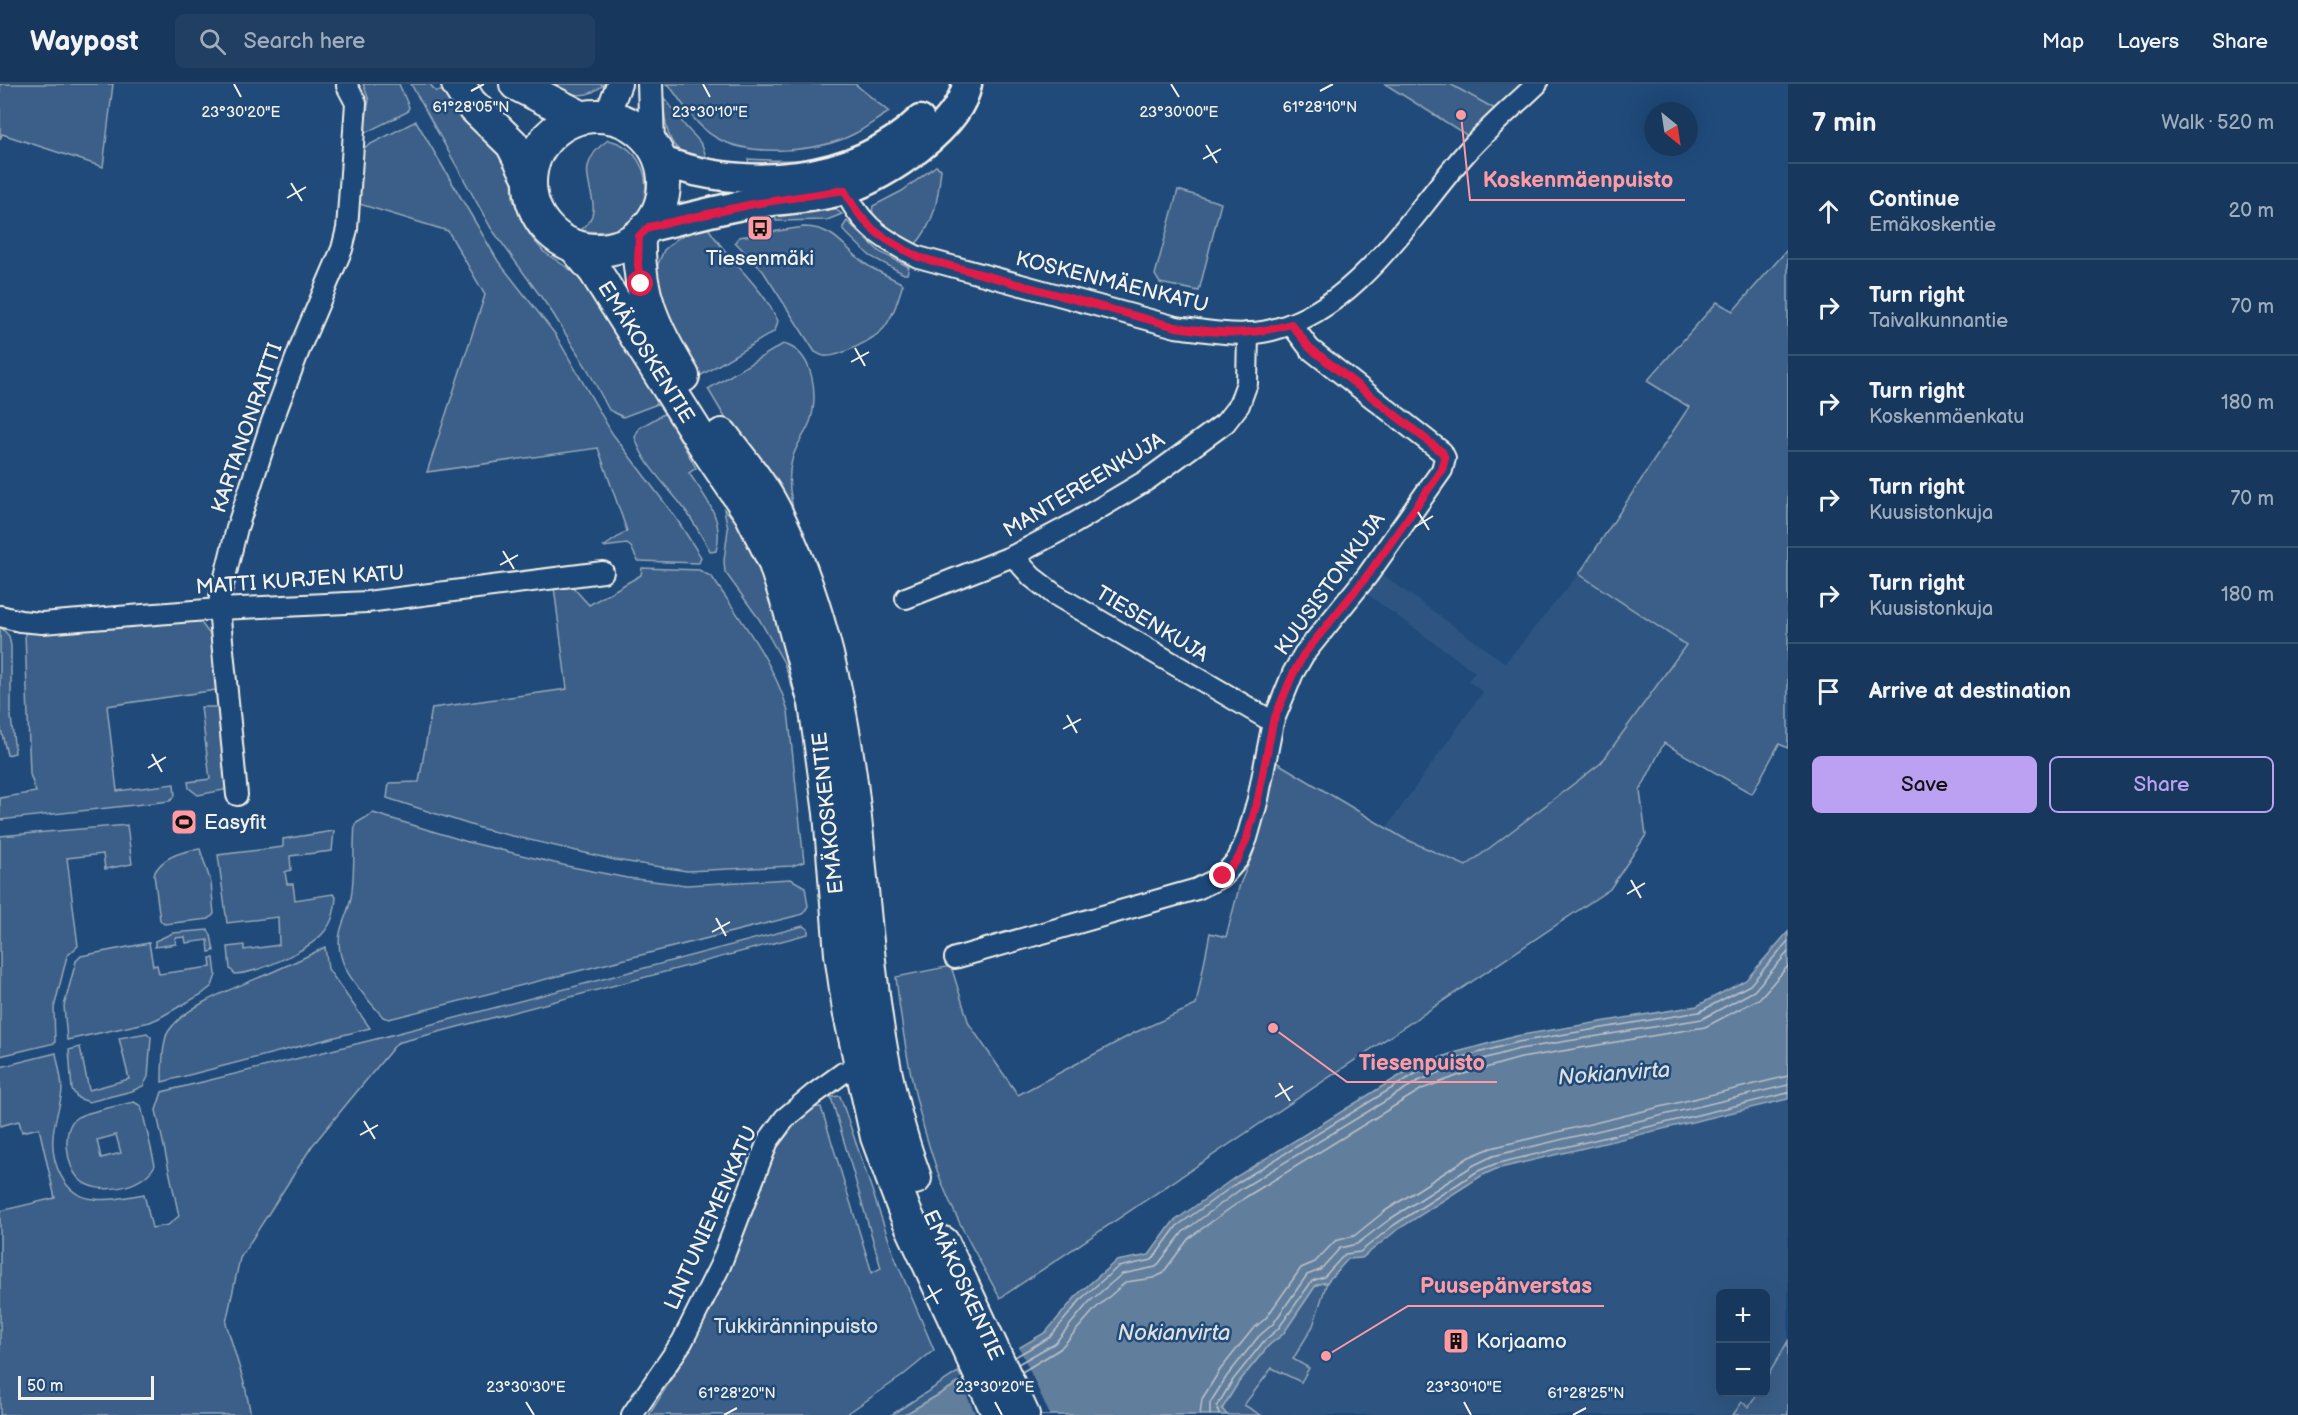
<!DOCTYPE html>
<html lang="en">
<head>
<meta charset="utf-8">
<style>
	body { margin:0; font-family:"Balsamiq Sans",sans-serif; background:#203f62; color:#f1f3f6 }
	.controls { position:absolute; right:18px; bottom:18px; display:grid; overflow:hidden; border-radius:9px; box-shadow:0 6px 24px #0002 }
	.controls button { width:54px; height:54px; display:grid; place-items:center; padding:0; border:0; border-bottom:2px solid #365272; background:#17385c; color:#f1f3f6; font:30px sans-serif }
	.compass { position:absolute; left:1644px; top:18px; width:54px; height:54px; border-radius:50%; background:#17385c; box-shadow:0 6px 24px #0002; rotate:150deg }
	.scale { position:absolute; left:18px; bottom:15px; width:136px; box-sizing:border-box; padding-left:6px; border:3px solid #f4f1e8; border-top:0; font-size:16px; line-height:21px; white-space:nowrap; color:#f4f1e8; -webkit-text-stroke:4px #1f4a7a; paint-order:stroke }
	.stop { position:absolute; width:18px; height:18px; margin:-14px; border:4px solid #e11d48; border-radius:50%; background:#fff }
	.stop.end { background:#e11d48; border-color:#fff; box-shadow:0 2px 6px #0008 }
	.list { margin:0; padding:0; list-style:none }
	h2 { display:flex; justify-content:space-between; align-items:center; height:78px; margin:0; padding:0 24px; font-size:26px }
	h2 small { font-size:20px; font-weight:400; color:#9eacbb }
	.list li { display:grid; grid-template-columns:39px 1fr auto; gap:18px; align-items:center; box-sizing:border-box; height:96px; padding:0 24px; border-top:2px solid #365272 }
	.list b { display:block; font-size:22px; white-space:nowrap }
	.list p { margin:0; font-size:20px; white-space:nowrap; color:#9eacbb }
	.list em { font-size:20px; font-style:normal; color:#9eacbb }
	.actions { display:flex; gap:12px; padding:18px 24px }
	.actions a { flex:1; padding:14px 0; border:2px solid #bca0f2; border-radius:9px; text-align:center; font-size:21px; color:#bca0f2 }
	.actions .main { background:#bca0f2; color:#111 }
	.icon { flex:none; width:33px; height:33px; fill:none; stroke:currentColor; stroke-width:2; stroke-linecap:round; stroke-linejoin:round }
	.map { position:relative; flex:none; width:1788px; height:1331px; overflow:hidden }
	header { display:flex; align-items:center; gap:36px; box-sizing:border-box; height:84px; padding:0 30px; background:#17385c; border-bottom:2px solid #365272 }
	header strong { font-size:28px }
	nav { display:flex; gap:33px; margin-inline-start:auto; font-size:21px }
	.search { width:420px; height:54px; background:#203f62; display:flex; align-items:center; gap:15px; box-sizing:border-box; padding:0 21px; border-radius:9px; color:#9eacbb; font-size:22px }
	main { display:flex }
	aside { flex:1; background:#17385c }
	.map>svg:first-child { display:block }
	.built { fill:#2d5581; fill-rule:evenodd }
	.green { fill:#3a5f88; stroke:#97a8b8; stroke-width:1.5; fill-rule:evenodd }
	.water { fill:#627e9d; stroke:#9cacbb; stroke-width:1.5 }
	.pier { fill:#1f4a7a }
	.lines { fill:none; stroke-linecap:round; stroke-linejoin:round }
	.shore { stroke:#bac3ca; stroke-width:1.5 }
	.minor-casing { stroke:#f4f1e8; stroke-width:24 }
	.tertiary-casing { stroke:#f4f1e8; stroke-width:28 }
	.secondary-casing { stroke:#f4f1e8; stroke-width:33 }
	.primary-casing { stroke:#f4f1e8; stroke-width:36 }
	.minor { stroke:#1f4a7a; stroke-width:20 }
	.tertiary { stroke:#1f4a7a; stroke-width:24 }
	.secondary { stroke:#1f4a7a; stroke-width:28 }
	.primary { stroke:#1f4a7a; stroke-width:32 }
	.route { stroke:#e11d48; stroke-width:8 }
	.ticks { fill:none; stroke:#f4f1e8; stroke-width:2 }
	.labels { text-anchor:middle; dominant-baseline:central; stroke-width:5; stroke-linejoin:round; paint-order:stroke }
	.poi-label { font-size:21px; fill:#f4f1e8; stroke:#1f4a7a; text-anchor:start }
	.street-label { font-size:21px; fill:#f4f1e8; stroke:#1f4a7a }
	.park-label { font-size:21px; fill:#e1e2de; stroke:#1f4a7a }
	.water-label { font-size:22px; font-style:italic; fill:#dee0dd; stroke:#1f4a7a }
	.ticks-label { font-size:15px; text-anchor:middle; fill:#f4f1e8; stroke:#1f4a7a; stroke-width:5; stroke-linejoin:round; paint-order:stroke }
	.leader { fill:none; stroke:#ff9aa2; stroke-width:2 }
	.callout-dot { fill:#ff9aa2; stroke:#1f4a7a; stroke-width:2 }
	.callout-label { font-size:22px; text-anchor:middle; font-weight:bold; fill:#ff9aa2; stroke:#1f4a7a; stroke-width:5; stroke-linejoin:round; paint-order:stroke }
</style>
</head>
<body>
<header>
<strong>Waypost</strong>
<div class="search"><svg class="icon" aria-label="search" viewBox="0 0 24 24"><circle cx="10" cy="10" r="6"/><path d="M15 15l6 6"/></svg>Search here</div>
<nav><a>Map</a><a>Layers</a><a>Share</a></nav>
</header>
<main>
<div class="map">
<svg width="1788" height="1331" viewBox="0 0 1788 1331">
	<rect width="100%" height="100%" fill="#1f4a7a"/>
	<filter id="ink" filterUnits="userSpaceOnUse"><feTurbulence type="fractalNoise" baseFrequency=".0167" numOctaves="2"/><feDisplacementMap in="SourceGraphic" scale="12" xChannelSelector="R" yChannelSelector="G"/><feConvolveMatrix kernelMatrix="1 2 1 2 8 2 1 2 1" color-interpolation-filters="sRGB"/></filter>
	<g filter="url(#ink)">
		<g class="built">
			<polygon points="1450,0 1523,0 1495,25"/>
			<polygon points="1579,490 1686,561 1601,679 1467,782 1403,754 1386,744 1483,608 1468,597 1475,588 1367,510 1383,491 1505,579"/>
			<path d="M1788,1015v316h-561l89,-130 11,-3 21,-23 14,-1 35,-28 84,-54 15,-7zM1720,1210h46v98h-46z"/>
		</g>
		<g class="green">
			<polygon points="0,0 113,0 103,83 2,50 0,56"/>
			<polygon points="363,0 399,0 409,23 407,28 363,50 369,16"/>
			<polygon points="411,0 430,0 435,7 443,7 467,36 497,65 512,91 513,115 521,136 532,154 544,168 584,195 660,319 623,333 609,326 588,286 552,228 491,144"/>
			<path d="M545,0h59c-19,19 -38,9 -59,0z"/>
			<path d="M665,0h190l34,28c-12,7 -23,16 -35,22 -35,18 -104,24 -139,3 -19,-11 -33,-34 -46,-52z"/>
			<polygon points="1385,0 1450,0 1495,25 1468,52"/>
			<path d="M663,13c9,9 15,20 23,30 10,11 18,16 20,32 -40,-2 -40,-30 -43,-62z"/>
			<polygon points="416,37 498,177 555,250 612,349 676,434 701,473 699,479 638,477 631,463 627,460 603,463 627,447 598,364 427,388 485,211 448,147 356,119 360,72 363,64"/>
			<path d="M906,41l-72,37 -85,5 -1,-8c23,1 46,3 70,-2 30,-6 59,-21 88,-32z"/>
			<path d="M608,56c56,11 52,106 -27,90 35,-28 -21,-56 27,-90z"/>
			<path d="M936,82l5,3c-3,30 -6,55 -27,77 -14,-6 -46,-22 -41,-40l29,-15z"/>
			<polygon points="1178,106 1221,119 1199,207 1160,199 1155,191"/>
			<polygon points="832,123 842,130 827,136 776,137 775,130"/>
			<polygon points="847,137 880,168 909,183 907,190 904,190 870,172 843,146 843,143"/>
			<path d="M707,142c21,35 54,58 71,95l-3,10 -75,45 -24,-37 -20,-59 2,-16 6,-14 14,-12 17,-9z"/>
			<path d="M804,143c33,0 41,24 66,40 11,6 22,11 33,17 -5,15 -9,31 -19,44 -9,11 -46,30 -60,28 -4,0 -6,-3 -9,-4l-52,-81 -28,-29 4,-5z"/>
			<path d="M1788,165v499l-9,-4 -27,50 -88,-51 -24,48 6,44 -36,54 -610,409c-23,-42 -47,-83 -63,-128 -22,-63 -34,-127 -41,-193l55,-11 18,58 49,71 116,-62 62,-28 14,-72 16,4 14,-53 13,-30 23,-92 127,76 63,28 135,-103 85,-118 -107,-71 110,-167 -42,-26 70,-79 16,9z"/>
			<path d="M783,260c31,7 36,52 27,78 -5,13 -15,24 -18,38 -6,21 0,43 4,64l-66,-98 -22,-37z"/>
			<path d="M665,329l31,55 -7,5c17,25 36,47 27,78l-5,1c-8,-13 -16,-28 -25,-41 -18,-25 -42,-44 -51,-74l4,-9z"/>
			<polygon points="724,425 750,452 801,593 822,810 809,689 797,618 784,579 759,535 725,488 724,477 728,445"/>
			<path d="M642,484l57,2 13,7c28,42 62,85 76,134l16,151 -12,4 -105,5 -72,-11 -132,-31 -96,-31 2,-15 30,-1 13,-74 135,-19 -13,-102 16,-3 19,21 52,-30z"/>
			<polygon points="199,536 211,552 216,606 107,622 117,707 174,700 175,712 170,717 0,736 0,714 36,708 30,690 25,549"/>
			<polygon points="0,542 9,552 11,562 11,633 15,669 7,671 0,641"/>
			<polygon points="201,623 219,623 229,705 198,711 189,704 188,698 210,695"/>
			<path d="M373,729l95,29 99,24 60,12 59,7 105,-6 14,8 3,19 -5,8 -414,105 -6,-2c-21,-25 -52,-53 -42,-88 3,-10 8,-20 10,-31 4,-24 2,-50 4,-74z"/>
			<polygon points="127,741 132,780 105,785 103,770 67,774 78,862 67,872 54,924 55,959 0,972 0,752"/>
			<path d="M334,747l-2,20 -42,5 1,14 -6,2 2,12h6l2,16 38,-6 3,3c-1,13 -3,25 -12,35 -15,18 -65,41 -89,42l-5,-5 -2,-22 16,-2v5l35,-5 -1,-28 -51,6 -9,-68 65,-8v-8z"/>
			<path d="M200,765l11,34 3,31 -5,5 -45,5 -4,-4 -6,-46c8,-18 29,-23 46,-25z"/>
			<path d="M803,842l5,3v5l-411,109 -85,103 -72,112 -14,65 19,63 6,29h-251v-204l55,-13 -16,-70 -17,4 -3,-11 -19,5v-59l56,-14c2,12 6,25 6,37 -1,15 -8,30 -9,46 -2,25 10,61 41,63 17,2 34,-2 50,-5l8,34 16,-3 11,-9 -23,-106 6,-18 214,-53z"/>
			<polygon points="208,846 211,851 214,867 209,868 208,856 186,859 185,853 175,854 176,860 155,863 155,857 173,849"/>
			<polygon points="149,859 153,882 157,881 159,890 211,883 210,874 214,874 216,891 212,902 202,910 159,934 150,938 67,956 64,922 76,877 81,872"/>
			<path d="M325,863l3,22 42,59 -208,54c0,-13 0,-40 6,-50 20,-31 79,-48 111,-63 16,-7 31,-14 46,-22z"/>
			<polygon points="147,949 151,953 148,993 143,1002 132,1007 89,1018 78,1014 72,1006 69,966 80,963 89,1006 129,995 119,954"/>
			<polygon points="840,1012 895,1174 934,1266 901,1293 845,1331 649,1331 692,1262 760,1107 776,1065 808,1024 821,1023 872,1189 881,1184 831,1013"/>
			<path d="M134,1018l7,4 14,59c-11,23 -59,33 -77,13 -11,-13 -17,-48 -2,-60 8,-6 46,-13 58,-16zM116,1051l5,18 -20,5 -4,-18z"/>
			<polygon points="1327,1198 1313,1242 1293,1275 1309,1284 1301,1298 1272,1284 1244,1321 1261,1331 1227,1331 1222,1325 1238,1299 1269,1261 1283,1250 1316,1201"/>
			<polygon points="1788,1257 1788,1331 1733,1331 1742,1318 1749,1323 1758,1309 1766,1308 1766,1295"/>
			<polygon points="958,1288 963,1296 904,1331 891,1331"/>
		</g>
		<polygon class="water" points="1788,848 1788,1015 1496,1085 1481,1092 1397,1146 1362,1174 1348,1175 1327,1198 1316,1201 1283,1250 1269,1261 1238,1299 1222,1325 1227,1331 904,1331 1046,1248 1079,1209 1116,1177 1149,1171 1173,1138 1234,1094 1412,984 1450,970 1516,952 1697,922 1746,896"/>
		<polygon class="pier" points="1018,1261 1050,1331 976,1331 959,1295"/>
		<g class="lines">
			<g class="shore">
				<polyline points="1015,1273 1050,1253 1083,1213 1118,1183 1152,1176 1177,1142 1237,1099 1415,990 1452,976 1518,958 1699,928 1750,901 1788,857"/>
				<polyline points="1018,1280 1055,1259 1089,1218 1122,1190 1156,1183 1183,1148 1241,1105 1418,997 1454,983 1519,965 1702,935 1754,907 1788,868"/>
				<polyline points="1022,1288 1060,1265 1095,1225 1126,1198 1153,1194 1162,1190 1189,1154 1246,1113 1422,1005 1457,992 1521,974 1705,943 1759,915 1788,882"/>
				<polyline points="1200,1331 1202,1315 1220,1286 1252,1246 1266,1234 1301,1184 1315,1178 1335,1157 1354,1152 1385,1127 1469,1073 1491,1064 1788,992"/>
				<polyline points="1210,1331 1210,1319 1227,1292 1259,1252 1273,1240 1307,1191 1320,1186 1340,1164 1357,1160 1390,1135 1474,1081 1493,1072 1788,1001"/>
				<polyline points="1219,1331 1217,1322 1233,1296 1264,1257 1278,1245 1312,1197 1324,1193 1345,1170 1360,1168 1394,1141 1478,1087 1495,1080 1788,1009"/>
			</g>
			<g class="minor-casing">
				<g id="minor">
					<path d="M841,95c14,43 39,59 77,78l258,70c32,4 64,11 96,3 85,-21 138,-113 193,-176 22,-25 48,-47 72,-70"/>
					<polyline points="1013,472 1032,493 1054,510 1273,638"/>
					<polyline points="906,514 1013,472 1073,440 1147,396 1225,339 1239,321 1247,299 1248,249"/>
					<polyline points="0,532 20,537 42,539 219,525 367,518 603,488"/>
					<polyline points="237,711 219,525 220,513 237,444 270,343 301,261 342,165 347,145 356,19 347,2"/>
					<polyline points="955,874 1197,805 1223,792 1238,775 1247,754 1258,715 1273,638 1293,589 1304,570 1367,492 1442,386 1445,374 1442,368 1310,265 1291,240"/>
					<polyline points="632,1331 682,1258 720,1182 768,1057 785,1034 814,1010 843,989 860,983"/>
				</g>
			</g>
			<g class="tertiary-casing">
				<g id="tertiary">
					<polyline points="650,0 652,59"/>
					<polyline points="607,31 619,0"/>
				</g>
			</g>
			<g class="secondary-casing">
				<g id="secondary">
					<path d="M662,77c84,31 191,23 258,-41"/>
					<path d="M649,143c36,-8 71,-19 107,-24 29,-4 64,-5 91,-14 39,-13 113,-62 120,-105"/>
				</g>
			</g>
			<g class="primary-casing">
				<g id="primary">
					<polyline points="458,0 470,19 512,60 530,95"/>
					<polyline points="516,0 581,33"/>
					<circle cx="597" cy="99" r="67"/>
					<path d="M639,152c-2,57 15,92 44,140"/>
					<polyline points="574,162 595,187 707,365 751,430 774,477 790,526 815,619 830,729 841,870 849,926 877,1053 905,1128 999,1331"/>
					<path d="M722,351c18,24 38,47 52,74 42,82 63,175 76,266 18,137 16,271 65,403"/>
					<polyline points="943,1159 1023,1331"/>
				</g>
			</g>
			<use href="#minor" class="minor"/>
			<use href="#tertiary" class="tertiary"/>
			<use href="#secondary" class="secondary"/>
			<use href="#primary" class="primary"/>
		</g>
	</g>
	<g class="lines" filter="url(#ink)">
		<path class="route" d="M641,200l-3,-19 1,-29 10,-9 104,-23 91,-14c20,38 37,48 74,67l258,70c42,6 73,10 115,-3l19,24 132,104 3,6 -3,12 -75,106 -63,78 -11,20 -20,48 -15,77 -11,39 -9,21 -15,17"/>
	</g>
	<path class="ticks" d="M234,0l7,13M703,0l7,13M1171,0l8,13M471,7l13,-7M1320,7l13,-7M1206,61l11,18M1203,75l18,-10M291,99l11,18M287,114l19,-11M855,264l10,18M851,278l18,-10M1418,428l11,18M1415,443l18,-11M503,467l11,18M500,481l18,-10M1067,631l10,18M1063,645l18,-10M152,670l10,18M148,684l18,-11M1631,796l10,18M1627,810l18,-11M716,834l10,18M712,848l18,-10M1279,999l11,18M1275,1013l18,-11M364,1037l11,18M360,1051l18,-10M928,1201l10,19M924,1216l18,-11M526,1318l8,13M995,1318l7,13M1464,1318l7,13M724,1331l13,-7M1573,1331l13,-7"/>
	<defs>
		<g id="bus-square" transform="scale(1.35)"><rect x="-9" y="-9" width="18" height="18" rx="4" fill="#ff9aa2" stroke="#1f4a7a"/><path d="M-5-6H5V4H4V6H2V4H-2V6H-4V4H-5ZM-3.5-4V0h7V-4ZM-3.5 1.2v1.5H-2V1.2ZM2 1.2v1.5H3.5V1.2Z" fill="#111"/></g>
		<g id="stadium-square" transform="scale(1.35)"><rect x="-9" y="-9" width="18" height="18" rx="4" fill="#ff9aa2" stroke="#1f4a7a"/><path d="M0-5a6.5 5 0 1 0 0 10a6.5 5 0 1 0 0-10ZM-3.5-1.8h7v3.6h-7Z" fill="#111"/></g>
		<g id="building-square" transform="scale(1.35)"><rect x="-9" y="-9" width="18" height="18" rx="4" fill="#ff9aa2" stroke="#1f4a7a"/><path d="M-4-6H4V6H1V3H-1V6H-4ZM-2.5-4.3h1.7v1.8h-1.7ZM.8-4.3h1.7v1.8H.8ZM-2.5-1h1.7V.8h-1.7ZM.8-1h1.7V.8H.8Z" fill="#111"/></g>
	</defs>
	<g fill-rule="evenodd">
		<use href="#bus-square" x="760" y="144"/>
		<use href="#stadium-square" x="184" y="738"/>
		<use href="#building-square" x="1456" y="1257"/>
	</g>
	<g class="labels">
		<g class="poi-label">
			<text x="760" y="174" text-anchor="middle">Tiesenmäki</text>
			<text x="204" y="738">Easyfit</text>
			<text x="1476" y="1257">Korjaamo</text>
		</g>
		<g class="street-label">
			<text transform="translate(1112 198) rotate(14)">KOSKENMÄENKATU</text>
			<text transform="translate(646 268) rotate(58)">EMÄKOSKENTIE</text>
			<text transform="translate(247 344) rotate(-71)">KARTANONRAITTI</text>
			<text transform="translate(1084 401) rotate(-31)">MANTEREENKUJA</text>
			<text transform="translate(300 496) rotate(-4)">MATTI KURJEN KATU</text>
			<text transform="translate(1330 500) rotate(-54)">KUUSISTONKUJA</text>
			<text transform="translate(1152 540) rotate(31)">TIESENKUJA</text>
			<text transform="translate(828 729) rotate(-96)">EMÄKOSKENTIE</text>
			<text transform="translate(711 1134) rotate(-66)">LINTUNIEMENKATU</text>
			<text transform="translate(963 1201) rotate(65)">EMÄKOSKENTIE</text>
		</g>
		<g class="park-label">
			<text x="796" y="1242">Tukkiränninpuisto</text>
		</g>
		<g class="water-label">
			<text transform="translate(1614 990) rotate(-4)">Nokianvirta</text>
			<text x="1174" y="1249">Nokianvirta</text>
		</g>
	</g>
	<g class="ticks-label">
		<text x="471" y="28">61°28'05"N</text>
		<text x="1320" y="28">61°28'10"N</text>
		<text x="241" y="33">23°30'20"E</text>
		<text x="710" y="33">23°30'10"E</text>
		<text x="1179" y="33">23°30'00"E</text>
		<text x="526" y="1308">23°30'30"E</text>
		<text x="995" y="1308">23°30'20"E</text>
		<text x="1464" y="1308">23°30'10"E</text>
		<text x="737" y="1314">61°28'20"N</text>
		<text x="1586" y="1314">61°28'25"N</text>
	</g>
	<path class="leader" d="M1461 31L1470 116H1685M1273 944L1347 998H1497M1326 1272L1408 1222H1604"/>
	<g class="callout-dot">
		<circle cx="1461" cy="31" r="6"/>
		<circle cx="1273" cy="944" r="6"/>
		<circle cx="1326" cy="1272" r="6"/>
	</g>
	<g class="callout-label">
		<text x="1578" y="103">Koskenmäenpuisto</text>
		<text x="1422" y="986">Tiesenpuisto</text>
		<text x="1506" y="1209">Puusepänverstas</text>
	</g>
</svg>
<div class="controls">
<button>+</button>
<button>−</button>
</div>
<svg class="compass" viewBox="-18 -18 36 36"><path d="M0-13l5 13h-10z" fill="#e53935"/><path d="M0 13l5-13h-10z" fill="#9eacbb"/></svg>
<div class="scale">50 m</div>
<div class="stop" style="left:641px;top:200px"></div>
<div class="stop end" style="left:1223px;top:792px"></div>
</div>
<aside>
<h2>7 min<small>Walk · 520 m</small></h2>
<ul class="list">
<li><svg class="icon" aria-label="ahead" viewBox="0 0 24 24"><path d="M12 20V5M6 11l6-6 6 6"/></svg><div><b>Continue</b><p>Emäkoskentie</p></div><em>20 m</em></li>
<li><svg class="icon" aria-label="right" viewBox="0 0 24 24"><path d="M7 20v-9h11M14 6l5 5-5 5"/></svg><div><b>Turn right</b><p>Taivalkunnantie</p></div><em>70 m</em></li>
<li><svg class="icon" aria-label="right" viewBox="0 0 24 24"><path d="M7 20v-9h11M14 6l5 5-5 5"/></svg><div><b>Turn right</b><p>Koskenmäenkatu</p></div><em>180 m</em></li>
<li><svg class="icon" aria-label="right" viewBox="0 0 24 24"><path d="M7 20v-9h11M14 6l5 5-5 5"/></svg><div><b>Turn right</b><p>Kuusistonkuja</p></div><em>70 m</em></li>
<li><svg class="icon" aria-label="right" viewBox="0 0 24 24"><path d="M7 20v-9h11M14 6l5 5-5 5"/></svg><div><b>Turn right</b><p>Kuusistonkuja</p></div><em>180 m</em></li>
<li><svg class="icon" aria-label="arrive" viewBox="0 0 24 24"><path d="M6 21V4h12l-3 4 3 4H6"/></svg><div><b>Arrive at destination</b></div></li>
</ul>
<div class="actions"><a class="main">Save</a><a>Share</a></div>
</aside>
</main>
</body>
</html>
